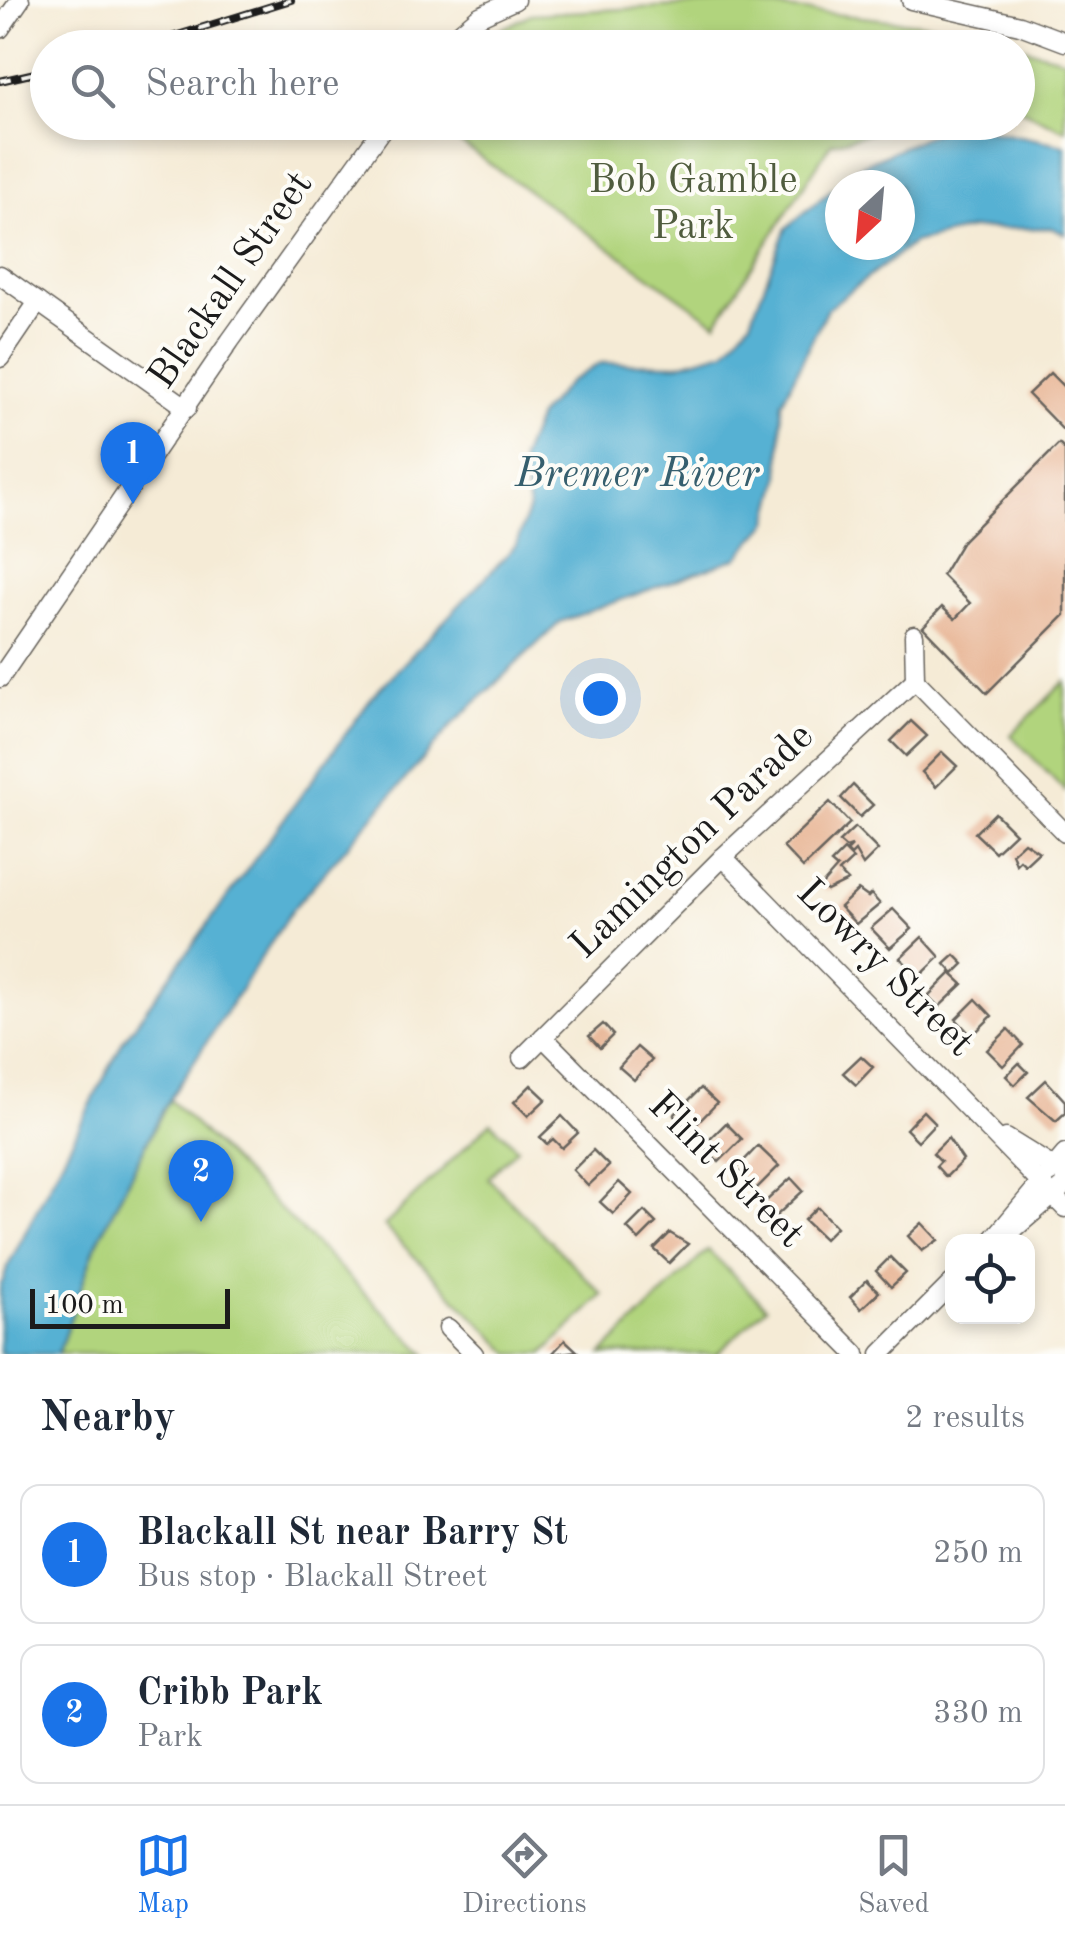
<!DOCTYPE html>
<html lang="en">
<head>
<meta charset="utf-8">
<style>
	body { margin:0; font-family:"Old Standard TT",serif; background:#f6f6f7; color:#1f2937 }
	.controls { position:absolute; right:30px; bottom:30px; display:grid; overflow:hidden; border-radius:20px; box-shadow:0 5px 15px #0003 }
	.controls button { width:90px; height:90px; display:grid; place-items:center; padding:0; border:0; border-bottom:2px solid #e0e1e3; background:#fff; color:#1f2937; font:50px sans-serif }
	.compass { position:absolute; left:825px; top:170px; width:90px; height:90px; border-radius:50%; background:#fff; box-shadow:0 5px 15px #0003; rotate:206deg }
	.scale { position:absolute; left:30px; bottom:25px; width:200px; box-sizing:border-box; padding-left:10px; border:5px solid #1c1c1c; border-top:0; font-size:28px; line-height:35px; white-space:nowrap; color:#1c1c1c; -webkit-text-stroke:8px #fdfcf7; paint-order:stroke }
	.you { position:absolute; left:600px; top:698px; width:35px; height:35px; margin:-25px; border:8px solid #fff; border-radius:50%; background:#1a73e8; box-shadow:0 0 0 15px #1a73e833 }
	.badge { display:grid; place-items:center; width:65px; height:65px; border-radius:50%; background:#1a73e8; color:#fff; font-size:32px; font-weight:700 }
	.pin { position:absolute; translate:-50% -82px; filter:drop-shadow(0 2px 5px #0008) }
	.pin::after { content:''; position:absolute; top:52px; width:35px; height:30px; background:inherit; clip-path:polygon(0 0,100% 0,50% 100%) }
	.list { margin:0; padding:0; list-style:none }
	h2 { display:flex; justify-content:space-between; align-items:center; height:130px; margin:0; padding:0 40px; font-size:42px }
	h2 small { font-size:32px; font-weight:400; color:#747a83 }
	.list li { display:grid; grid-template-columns:65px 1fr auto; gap:30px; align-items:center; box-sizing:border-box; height:140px; margin:0 20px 20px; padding:0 20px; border:2px solid #e0e1e3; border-radius:20px }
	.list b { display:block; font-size:38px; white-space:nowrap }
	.list p { margin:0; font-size:32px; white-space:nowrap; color:#747a83 }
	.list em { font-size:32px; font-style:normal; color:#747a83 }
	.icon { flex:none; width:55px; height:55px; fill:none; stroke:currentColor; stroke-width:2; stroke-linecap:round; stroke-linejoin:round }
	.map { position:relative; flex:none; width:1065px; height:1354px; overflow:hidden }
	.search { position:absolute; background:#fff; box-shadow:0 5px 15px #0003; left:30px; right:30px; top:30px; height:110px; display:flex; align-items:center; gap:25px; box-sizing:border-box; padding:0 35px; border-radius:55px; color:#747a83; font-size:38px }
	.sheet { height:450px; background:#fff }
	nav { display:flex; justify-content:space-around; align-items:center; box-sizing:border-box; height:140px; border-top:2px solid #e0e1e3; background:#fff; font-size:28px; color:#747a83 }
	nav a { display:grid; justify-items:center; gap:5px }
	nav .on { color:#1a73e8 }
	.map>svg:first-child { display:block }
	.green { fill:#b1d47d; stroke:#66784c; stroke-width:2.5 }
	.water { fill:#56b1d3; stroke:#396678; stroke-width:2.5; fill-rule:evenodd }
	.building { fill:#e8b696 }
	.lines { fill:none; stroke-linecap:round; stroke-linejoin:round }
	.minor-casing { stroke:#68645d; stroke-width:21 }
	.minor { stroke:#fff; stroke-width:18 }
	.rail-casing { stroke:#1c1c1c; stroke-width:8 }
	.rail { stroke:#fdfcf7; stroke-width:4; stroke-dasharray:11; stroke-linecap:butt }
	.labels { text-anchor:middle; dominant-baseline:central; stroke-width:8; stroke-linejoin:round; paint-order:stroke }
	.park-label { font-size:40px; fill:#505c3e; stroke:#fdfcf7 }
	.street-label { font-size:40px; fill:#1c1c1c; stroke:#fdfcf7 }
	.water-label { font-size:42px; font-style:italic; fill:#365f6e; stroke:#fdfcf7 }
</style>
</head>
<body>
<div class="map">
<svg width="1065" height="1354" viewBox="0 0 1065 1354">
	<rect width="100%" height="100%" fill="#fdfcf7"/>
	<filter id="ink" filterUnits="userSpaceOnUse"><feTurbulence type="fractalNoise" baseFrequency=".01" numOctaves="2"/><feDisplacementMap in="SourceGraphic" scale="20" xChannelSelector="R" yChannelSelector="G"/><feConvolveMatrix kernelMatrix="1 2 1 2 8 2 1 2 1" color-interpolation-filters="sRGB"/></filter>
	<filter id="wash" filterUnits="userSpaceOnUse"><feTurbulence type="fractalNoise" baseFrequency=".0048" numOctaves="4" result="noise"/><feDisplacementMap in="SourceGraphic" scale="40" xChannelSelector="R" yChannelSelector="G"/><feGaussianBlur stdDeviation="2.25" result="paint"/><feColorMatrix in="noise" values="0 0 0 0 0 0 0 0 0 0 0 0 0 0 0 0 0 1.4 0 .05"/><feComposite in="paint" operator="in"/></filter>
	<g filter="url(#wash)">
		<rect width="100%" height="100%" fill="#f5ebd6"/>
		<g class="green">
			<polygon points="730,3 936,25 1065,59 1065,130 1018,108 1018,48 467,47 531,14"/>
			<polygon points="432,123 908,123 831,143 716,323"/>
			<polygon points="1065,681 1065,791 1011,735"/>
			<polygon points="169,1099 426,1354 58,1354 95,1247"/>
			<polygon points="491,1122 517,1148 488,1178 603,1295 543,1354 511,1354 384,1226"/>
			<polygon points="708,1250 766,1307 717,1354 602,1354"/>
		</g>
		<path class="water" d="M955,123l110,22v89l-14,-6 -80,1 -58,14 -86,66 -45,93 -2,76 -11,44 -32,36 -177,64 -107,102 -161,186 -130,201 -67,136 -37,107h-58v-66l8,-22 115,-225 250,-345 143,-151 13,-37 -8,-49 17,-42 31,-35 32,-19 78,1 46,-13 26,-31 35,-92 74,-62zM840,185h60v60h-60z"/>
		<g id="blocks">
			<g class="building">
				<polygon points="1050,373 1065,388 1065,432 1028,394"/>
				<polygon points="1059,444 1065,450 1065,615 987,693 923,627 942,607 955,619 970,603 942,575 963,540"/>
				<polygon points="911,721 927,736 906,756 891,741"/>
				<polygon points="942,752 957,766 936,787 922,772"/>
				<polygon points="853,785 873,805 860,817 841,798"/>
				<polygon points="830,802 850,823 803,868 783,847"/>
				<polygon points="995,813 1015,833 995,852 975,833"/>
				<polygon points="855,827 878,850 863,865 855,851 851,855 847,851 852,846 846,848 839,842"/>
				<polygon points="1024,842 1039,852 1025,865 1020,860 1016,864 1012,853"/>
				<polygon points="844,850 853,859 839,872 848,881 827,891 821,886 837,868 831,863"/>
				<polygon points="858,890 868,897 871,894 880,904 856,924 840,907"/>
				<polygon points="893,909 912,929 890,948 871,928"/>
				<polygon points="922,937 940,957 919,977 900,958"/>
				<polygon points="955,955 964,964 954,974 945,964"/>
				<polygon points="951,973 963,984 939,1007 928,996"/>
				<polygon points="976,999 992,1016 972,1036 956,1019"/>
				<polygon points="603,1024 613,1035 600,1048 589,1036"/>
				<polygon points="1008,1029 1023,1045 1003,1066 987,1050"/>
				<polygon points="637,1047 652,1060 634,1080 619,1067"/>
				<polygon points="861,1056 873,1067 856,1085 843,1073"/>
				<polygon points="1019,1063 1028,1072 1015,1085 1006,1076"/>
				<polygon points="1046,1080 1065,1101 1065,1113 1056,1121 1028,1097"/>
				<polygon points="531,1085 546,1099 528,1116 514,1102"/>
				<polygon points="701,1088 717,1103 690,1131 674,1115"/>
				<polygon points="923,1111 935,1123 918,1141 906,1129"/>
				<polygon points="562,1116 578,1133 562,1148 553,1139 547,1144 540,1137"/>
				<polygon points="726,1123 742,1139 719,1162 703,1146"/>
				<polygon points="948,1138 963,1160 946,1177 936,1166 941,1161 933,1153"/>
				<polygon points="758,1146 779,1166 756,1189 736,1169"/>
				<polygon points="593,1150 609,1166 588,1186 573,1170"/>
				<polygon points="791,1178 803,1191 776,1216 764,1203"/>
				<polygon points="619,1182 632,1194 613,1214 600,1202"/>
				<polygon points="817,1207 836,1227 824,1239 804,1220"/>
				<polygon points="644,1211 656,1223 639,1240 627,1228"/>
				<polygon points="922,1223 938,1240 922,1251 908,1236"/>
				<polygon points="670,1233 688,1244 669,1263 654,1249"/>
				<polygon points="890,1257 906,1273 891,1287 876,1271"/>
				<polygon points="867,1280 879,1292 861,1309 850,1297"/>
				<polygon points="565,1340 577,1351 552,1354"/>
			</g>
		</g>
	</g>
	<g filter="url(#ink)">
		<use href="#blocks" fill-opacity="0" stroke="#68645d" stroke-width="2.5"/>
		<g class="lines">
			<g class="minor-casing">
				<g id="minor">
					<polyline points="911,0 1020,25 1065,42"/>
					<polyline points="0,29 20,0"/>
					<polyline points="442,48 480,16 515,0"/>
					<polyline points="0,275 187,408"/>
					<polyline points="0,358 38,302"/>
					<polyline points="914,635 915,680"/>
					<polyline points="0,678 230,341 387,122"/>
					<polyline points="915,680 1065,833"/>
					<polyline points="723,857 1065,1208"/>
					<polyline points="543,1037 856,1354"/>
					<polyline points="522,1058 723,857 915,680"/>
					<polyline points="1006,1138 1061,1172"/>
					<polyline points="1001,1240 1065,1185"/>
					<polyline points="991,1242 1065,1154"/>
					<polyline points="448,1328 474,1354"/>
					<polyline points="881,1354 952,1283"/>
				</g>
			</g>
			<use href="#minor" class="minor"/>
			<g class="rail-casing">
				<g id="rail">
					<polyline points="136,48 291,0"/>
					<polyline points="0,81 48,70"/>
				</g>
			</g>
			<use href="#rail" class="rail"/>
		</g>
	</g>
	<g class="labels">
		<g class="park-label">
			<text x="693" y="182">Bob Gamble<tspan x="693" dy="46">Park</tspan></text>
		</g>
		<g class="street-label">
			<text transform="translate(232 281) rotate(-55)">Blackall Street</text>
			<text transform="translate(693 842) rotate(-44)">Lamington Parade</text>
			<text transform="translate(884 969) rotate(45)">Lowry Street</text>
			<text transform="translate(725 1171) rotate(45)">Flint Street</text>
		</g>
		<g class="water-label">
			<text x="637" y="475">Bremer River</text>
		</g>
	</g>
</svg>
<div class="controls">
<button><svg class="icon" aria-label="locate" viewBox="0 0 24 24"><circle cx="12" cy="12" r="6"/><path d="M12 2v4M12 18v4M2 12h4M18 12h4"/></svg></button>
</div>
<svg class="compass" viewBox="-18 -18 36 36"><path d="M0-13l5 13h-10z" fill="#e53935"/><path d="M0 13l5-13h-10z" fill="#747a83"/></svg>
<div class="scale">100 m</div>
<div class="you"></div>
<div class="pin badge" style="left:133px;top:504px">1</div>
<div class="pin badge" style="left:201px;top:1222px">2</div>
<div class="search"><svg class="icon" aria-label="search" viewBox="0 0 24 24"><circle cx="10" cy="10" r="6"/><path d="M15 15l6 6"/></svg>Search here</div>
</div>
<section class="sheet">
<h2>Nearby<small>2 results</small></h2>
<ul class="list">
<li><span class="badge">1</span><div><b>Blackall St near Barry St</b><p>Bus stop · Blackall Street</p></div><em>250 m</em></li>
<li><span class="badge">2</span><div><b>Cribb Park</b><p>Park</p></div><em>330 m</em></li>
</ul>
</section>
<nav>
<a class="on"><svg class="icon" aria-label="map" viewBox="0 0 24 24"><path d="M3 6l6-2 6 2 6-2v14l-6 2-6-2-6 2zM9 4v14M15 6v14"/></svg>Map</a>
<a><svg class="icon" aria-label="directions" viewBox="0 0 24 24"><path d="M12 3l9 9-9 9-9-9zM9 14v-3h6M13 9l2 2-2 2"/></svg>Directions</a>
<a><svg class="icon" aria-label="saved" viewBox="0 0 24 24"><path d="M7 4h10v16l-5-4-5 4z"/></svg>Saved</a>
</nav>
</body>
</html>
